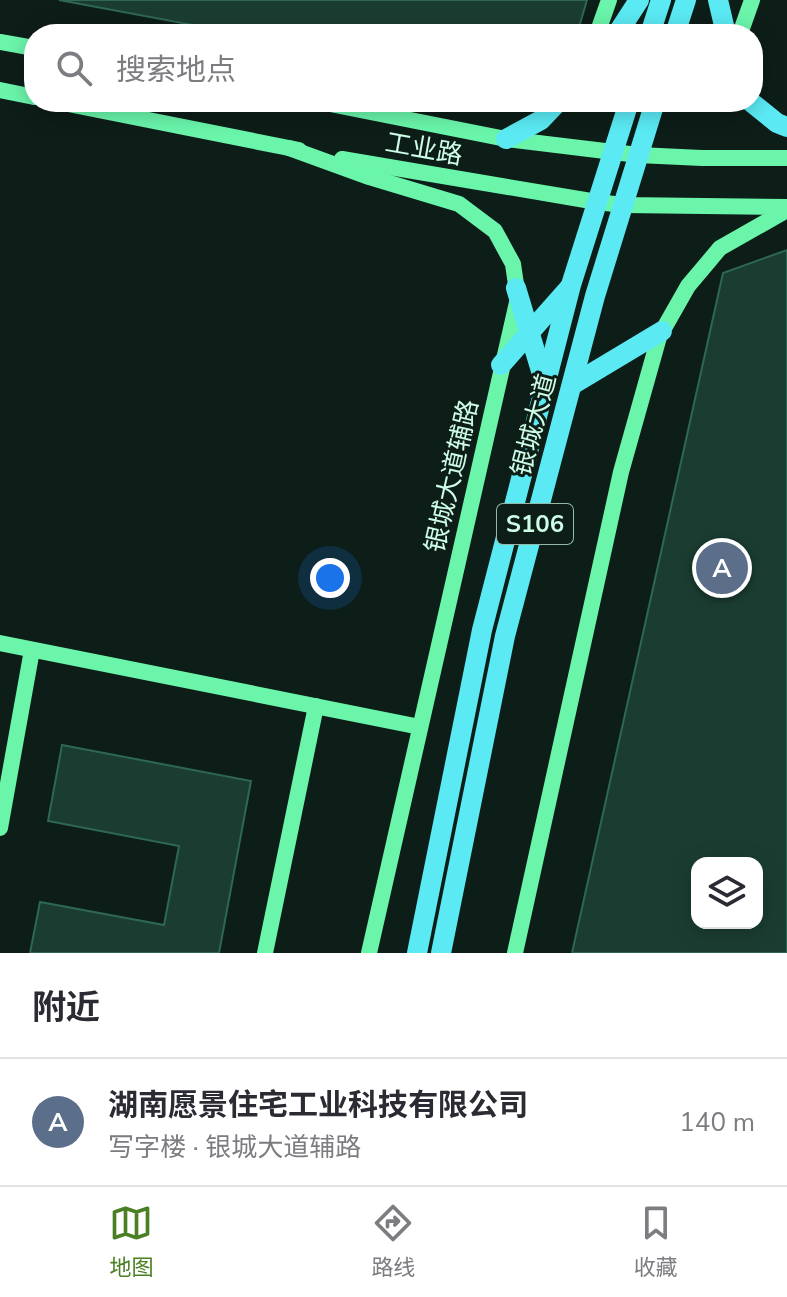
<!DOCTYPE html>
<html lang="zh">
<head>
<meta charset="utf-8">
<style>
	body { margin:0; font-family:"Nunito Sans","Noto Sans SC",sans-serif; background:#f2f2f3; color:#2b2b33 }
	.controls { position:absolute; right:24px; bottom:24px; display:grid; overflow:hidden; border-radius:16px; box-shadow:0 4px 20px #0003 }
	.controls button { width:72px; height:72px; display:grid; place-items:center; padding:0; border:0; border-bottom:2px solid #e1e1e2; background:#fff; color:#2b2b33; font:40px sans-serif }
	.you { position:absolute; left:330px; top:578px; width:28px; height:28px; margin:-20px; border:6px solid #fff; border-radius:50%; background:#1a73e8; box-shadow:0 0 0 12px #1a73e833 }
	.badge { display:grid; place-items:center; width:52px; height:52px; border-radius:50%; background:#4a7f23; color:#fff; font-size:26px; font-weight:700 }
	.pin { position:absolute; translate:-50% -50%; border:4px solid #fff; box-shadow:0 2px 8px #0006 }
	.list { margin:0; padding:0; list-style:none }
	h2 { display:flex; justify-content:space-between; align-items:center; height:104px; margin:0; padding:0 32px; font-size:34px }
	h2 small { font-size:26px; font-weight:400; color:#7c7c81 }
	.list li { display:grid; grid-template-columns:52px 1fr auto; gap:24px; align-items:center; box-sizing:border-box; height:128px; padding:0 32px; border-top:2px solid #e1e1e2 }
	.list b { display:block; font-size:30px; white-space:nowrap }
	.list p { margin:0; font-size:26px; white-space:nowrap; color:#7c7c81 }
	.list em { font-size:26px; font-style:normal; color:#7c7c81 }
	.icon { flex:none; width:44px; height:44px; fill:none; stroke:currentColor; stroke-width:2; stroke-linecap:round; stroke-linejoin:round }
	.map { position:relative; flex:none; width:787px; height:953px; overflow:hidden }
	.search { position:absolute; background:#fff; box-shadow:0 4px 20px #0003; left:24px; right:24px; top:24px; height:88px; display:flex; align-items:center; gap:20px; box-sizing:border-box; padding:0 28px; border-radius:32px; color:#7c7c81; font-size:30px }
	.sheet { height:232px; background:#fff }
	nav { display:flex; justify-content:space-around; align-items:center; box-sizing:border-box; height:112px; border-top:2px solid #e1e1e2; background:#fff; font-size:22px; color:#7c7c81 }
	nav a { display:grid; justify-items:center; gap:4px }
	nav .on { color:#4a7f23 }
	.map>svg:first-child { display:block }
	.building { fill:#1b3d31; stroke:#2e6753; stroke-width:2; fill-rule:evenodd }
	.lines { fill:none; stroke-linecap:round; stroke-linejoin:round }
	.secondary { stroke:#6af5ab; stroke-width:16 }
	.primary { stroke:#5beaf4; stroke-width:20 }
	.labels { text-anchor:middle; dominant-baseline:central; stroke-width:6; stroke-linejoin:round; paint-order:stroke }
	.shield { fill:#0d1d17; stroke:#93b9a9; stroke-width:2 }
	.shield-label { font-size:24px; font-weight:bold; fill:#cdfce7 }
	.street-label { font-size:26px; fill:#cdfce7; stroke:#0d1d17 }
</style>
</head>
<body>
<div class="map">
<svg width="787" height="953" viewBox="0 0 787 953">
	<rect width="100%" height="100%" fill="#0d1d17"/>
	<g class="building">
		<polygon points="59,0 587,0 577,34 241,34"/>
		<path d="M787,250v703h-215l151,-680zM697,863h60v60h-60z"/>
		<polygon points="62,745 251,781 219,953 30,953 40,902 164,925 179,846 48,821"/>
	</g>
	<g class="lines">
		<g class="secondary">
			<polyline points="597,34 609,0"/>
			<polyline points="740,34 752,0"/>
			<polyline points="0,42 34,48"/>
			<polyline points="0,90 34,97"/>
			<polyline points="58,102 299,150"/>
			<polyline points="320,102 506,139 638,155 702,158 787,158"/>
			<polyline points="289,148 366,176 459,204 495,231 513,264 518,298 369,953"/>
			<polyline points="342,159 597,202 623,205 787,207"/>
			<polyline points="0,643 420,727"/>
			<polyline points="0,828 32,650"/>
			<polyline points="265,953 316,706"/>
			<polyline points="515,953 621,472 659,337 688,286 720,248 787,210"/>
		</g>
		<g class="primary">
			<polyline points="718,0 726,34"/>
			<polyline points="617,34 639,0"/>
			<polyline points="650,34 661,0"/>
			<polyline points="675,34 686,0"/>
			<polyline points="751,102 777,123 787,127"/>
			<polyline points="506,139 541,120 558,102"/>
			<polyline points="516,288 545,384"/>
			<polyline points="501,365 569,288"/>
			<polyline points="572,385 662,331"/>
			<polyline points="417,953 482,630 571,285 629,102"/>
			<polyline points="441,953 505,636 595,296 655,102"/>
		</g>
	</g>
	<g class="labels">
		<rect class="shield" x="497" y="504" width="76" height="40" rx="6"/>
		<g class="shield-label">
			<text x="535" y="524">S106</text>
		</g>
		<g class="street-label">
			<text transform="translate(424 149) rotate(10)">工业路</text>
			<text transform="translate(534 425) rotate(-75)">银城大道</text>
			<text transform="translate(452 476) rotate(-77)">银城大道辅路</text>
		</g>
	</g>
</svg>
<div class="controls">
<button><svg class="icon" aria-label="layers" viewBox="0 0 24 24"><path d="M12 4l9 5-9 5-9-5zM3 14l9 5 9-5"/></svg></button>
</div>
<div class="you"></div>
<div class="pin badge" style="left:722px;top:568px;background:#5c6f8a">A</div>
<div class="search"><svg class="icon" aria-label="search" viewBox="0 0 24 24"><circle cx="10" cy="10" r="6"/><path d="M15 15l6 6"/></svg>搜索地点</div>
</div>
<section class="sheet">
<h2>附近<small></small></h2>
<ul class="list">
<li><span class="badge" style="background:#5c6f8a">A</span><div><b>湖南愿景住宅工业科技有限公司</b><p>写字楼 · 银城大道辅路</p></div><em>140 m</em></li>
</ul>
</section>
<nav>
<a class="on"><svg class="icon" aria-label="map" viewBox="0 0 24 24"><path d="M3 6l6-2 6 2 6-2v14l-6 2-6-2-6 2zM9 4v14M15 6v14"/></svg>地图</a>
<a><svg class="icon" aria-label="directions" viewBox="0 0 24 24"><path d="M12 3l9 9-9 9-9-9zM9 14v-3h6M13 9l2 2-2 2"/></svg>路线</a>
<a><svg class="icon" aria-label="saved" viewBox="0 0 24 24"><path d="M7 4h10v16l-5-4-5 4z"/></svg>收藏</a>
</nav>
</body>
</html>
